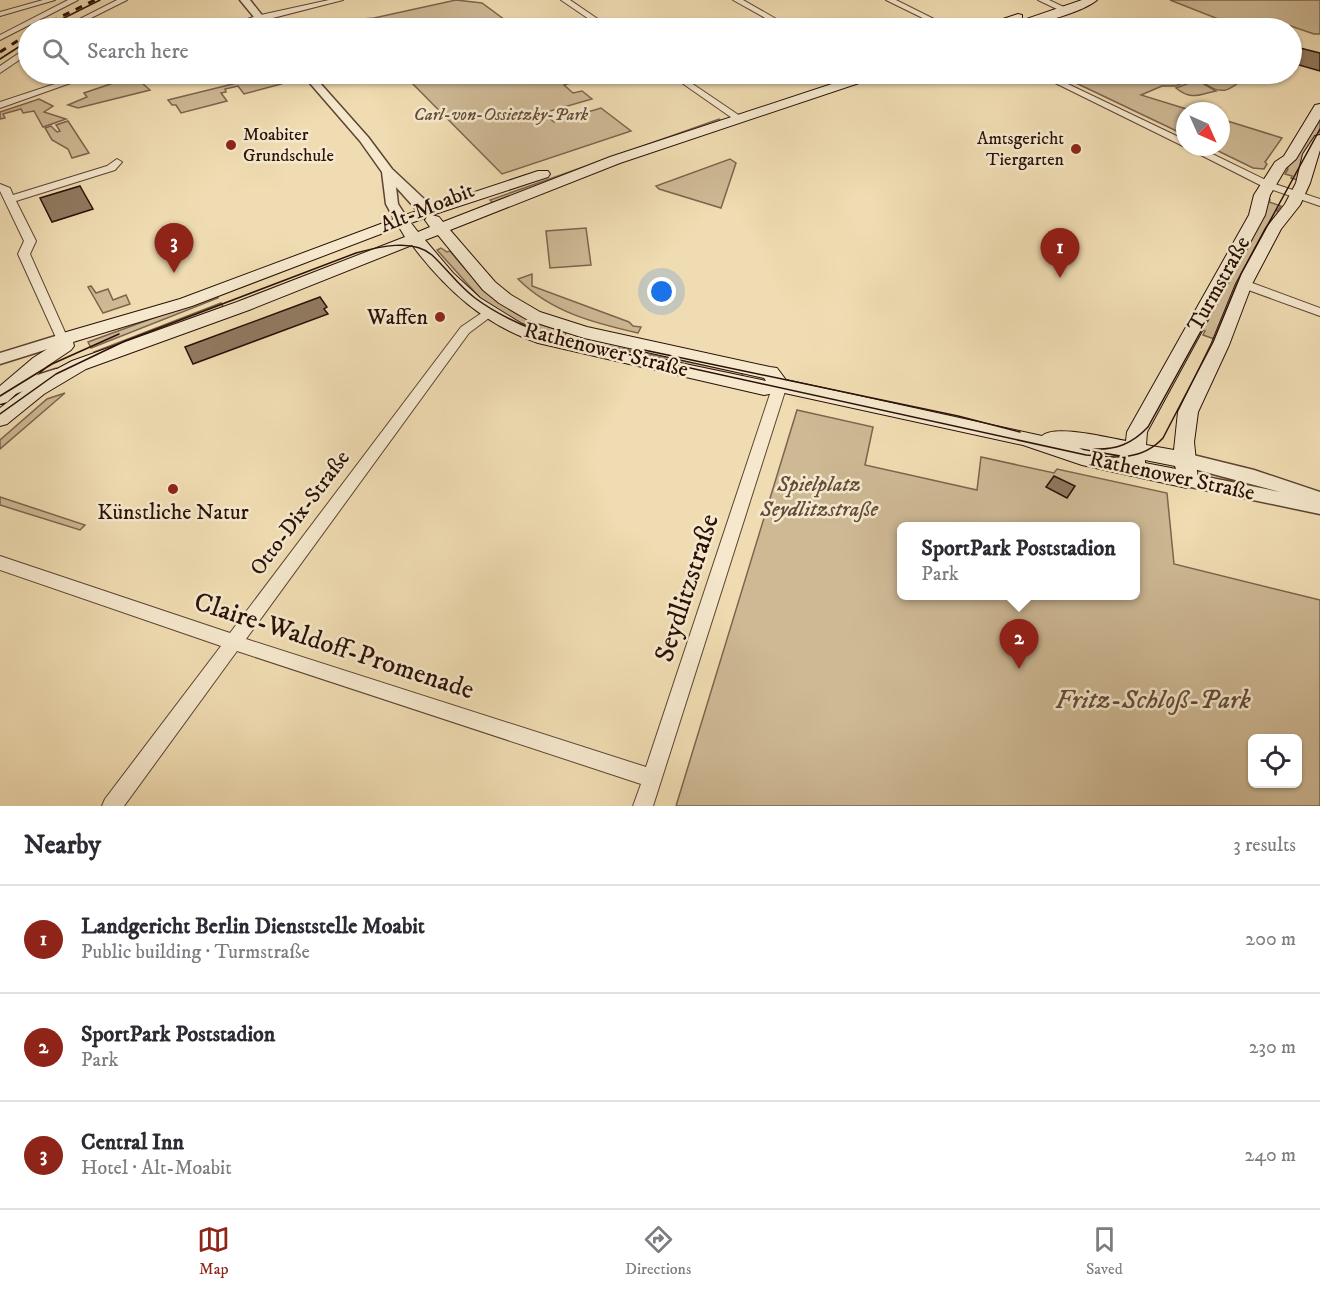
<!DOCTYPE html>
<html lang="en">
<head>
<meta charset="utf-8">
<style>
	body { margin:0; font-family:"IM FELL DW Pica",serif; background:#f2f2f3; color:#2b2b33 }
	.controls { position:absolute; right:18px; bottom:18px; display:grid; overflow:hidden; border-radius:9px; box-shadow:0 2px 4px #0004 }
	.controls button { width:54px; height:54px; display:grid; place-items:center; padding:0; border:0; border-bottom:2px solid #e1e1e2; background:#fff; color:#2b2b33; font:30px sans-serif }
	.compass { position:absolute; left:1176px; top:102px; width:54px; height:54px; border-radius:50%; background:#fff; box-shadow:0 2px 4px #0004; rotate:135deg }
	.you { position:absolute; left:662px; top:292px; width:21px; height:21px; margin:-15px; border:4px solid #fff; border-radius:50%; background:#1a73e8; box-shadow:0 0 0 9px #1a73e833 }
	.badge { display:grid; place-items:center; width:39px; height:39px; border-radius:50%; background:#8f2418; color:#fff; font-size:20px; font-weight:700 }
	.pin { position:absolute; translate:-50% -50px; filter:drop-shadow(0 2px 3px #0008) }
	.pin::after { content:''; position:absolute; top:32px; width:21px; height:18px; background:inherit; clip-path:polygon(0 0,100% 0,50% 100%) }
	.popup { position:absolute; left:897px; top:522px; width:243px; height:78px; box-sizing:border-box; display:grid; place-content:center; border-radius:9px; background:#fff; filter:drop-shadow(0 2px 4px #0005); font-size:20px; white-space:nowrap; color:#7c7c81 }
	.popup b { font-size:22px; color:#2b2b33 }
	.popup::after { content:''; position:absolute; left:50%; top:100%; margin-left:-12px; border:12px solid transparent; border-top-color:#fff }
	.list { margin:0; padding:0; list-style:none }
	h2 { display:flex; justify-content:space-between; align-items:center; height:78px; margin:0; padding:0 24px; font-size:26px }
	h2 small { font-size:20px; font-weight:400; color:#7c7c81 }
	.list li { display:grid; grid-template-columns:39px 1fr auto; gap:18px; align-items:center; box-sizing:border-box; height:108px; padding:0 24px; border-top:2px solid #e1e1e2 }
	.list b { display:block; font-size:22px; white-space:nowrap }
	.list p { margin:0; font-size:20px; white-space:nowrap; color:#7c7c81 }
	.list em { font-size:20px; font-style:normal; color:#7c7c81 }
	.icon { flex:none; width:33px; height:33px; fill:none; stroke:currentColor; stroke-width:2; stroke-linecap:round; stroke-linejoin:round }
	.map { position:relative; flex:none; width:1320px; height:806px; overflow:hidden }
	.search { position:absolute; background:#fff; box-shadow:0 2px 4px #0004; left:18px; right:18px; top:18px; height:66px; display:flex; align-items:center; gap:15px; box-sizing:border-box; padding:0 21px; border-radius:33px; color:#7c7c81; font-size:22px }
	.sheet { height:402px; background:#fff }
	nav { display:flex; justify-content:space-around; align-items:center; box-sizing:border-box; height:84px; border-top:2px solid #e1e1e2; background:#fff; font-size:16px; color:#7c7c81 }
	nav a { display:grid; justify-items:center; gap:3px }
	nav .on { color:#8f2418 }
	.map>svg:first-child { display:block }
	.green { fill:#ceb995; stroke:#7c644e; stroke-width:1.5; fill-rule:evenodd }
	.building { fill:#917a60; stroke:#2a1007; stroke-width:1.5 }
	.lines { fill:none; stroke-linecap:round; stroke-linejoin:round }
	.minor-casing { stroke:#5c4332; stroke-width:2 }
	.tertiary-casing { stroke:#5c4332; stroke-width:3 }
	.secondary-casing { stroke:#2a1007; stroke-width:2 }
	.minor { fill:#f5e8cd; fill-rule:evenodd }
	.tertiary { fill:#f5e8cd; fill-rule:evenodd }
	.secondary { fill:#f5e8cd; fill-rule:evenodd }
	.tram { stroke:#2a1007; stroke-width:1.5 }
	.rail { stroke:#2a1007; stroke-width:3; stroke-dasharray:7 7; stroke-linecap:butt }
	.poi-dot { fill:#8f2418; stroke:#f5e8cd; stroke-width:2 }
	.labels { text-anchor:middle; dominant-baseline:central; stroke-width:5; stroke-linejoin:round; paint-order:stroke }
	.far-park-label { font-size:18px; font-style:italic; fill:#634b39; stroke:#f5e8cd }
	.far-poi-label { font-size:18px; fill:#2a1007; stroke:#f5e8cd; text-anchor:start }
	.street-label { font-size:22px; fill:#2a1007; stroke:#f5e8cd }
	.poi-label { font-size:22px; fill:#2a1007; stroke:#f5e8cd; text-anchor:end }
	.park-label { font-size:22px; font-style:italic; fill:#634b39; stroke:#f5e8cd }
	.near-street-label { font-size:27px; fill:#2a1007; stroke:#f5e8cd }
	.near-park-label { font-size:27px; font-style:italic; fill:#634b39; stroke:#f5e8cd }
</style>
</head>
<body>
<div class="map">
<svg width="1320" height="806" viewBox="0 0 1320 806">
	<rect width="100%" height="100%" fill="#f0dcb2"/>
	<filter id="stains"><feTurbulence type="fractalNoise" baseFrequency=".00333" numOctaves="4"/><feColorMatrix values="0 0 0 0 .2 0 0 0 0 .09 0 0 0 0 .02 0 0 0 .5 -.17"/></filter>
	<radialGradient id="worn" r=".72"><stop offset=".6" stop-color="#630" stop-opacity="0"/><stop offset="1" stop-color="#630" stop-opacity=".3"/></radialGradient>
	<g class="green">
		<polygon points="456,0 482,3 516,28 359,28 351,20 374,18"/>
		<polygon points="1170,0 1320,0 1320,34 1314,34 1282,23 1269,28 1241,28"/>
		<polygon points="273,74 281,84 244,94 238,86 225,89 226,92 221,93 227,101 181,113 176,105 172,105 168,100"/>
		<polygon points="403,74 576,74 584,79 564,85 573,93 582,91 592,99 543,113 554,122 601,108 631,131 502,174"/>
		<polygon points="1057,74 1204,74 1176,86 1162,86 1141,95 1193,111 1185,111 1185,135"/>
		<path d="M1210,74l36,2c-15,14 -24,21 -43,6v-5z"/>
		<polygon points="134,76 150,90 78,108 68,105 87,97 84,93"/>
		<path d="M1197,80l19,11c-17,3 -24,10 -40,-3z"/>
		<polygon points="39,99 53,106 44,112 66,119 43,127 34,111 23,113 21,109 3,114 5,118 0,119 0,112"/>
		<polygon points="1320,113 1320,134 1303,166 1301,181 1291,178 1292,176 1285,174 1288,169 1287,168"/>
		<polygon points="719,119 721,121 493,203 490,200"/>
		<polygon points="1221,119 1282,138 1265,162 1267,164 1264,169 1253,168 1210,147 1221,147"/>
		<polygon points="68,121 70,124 89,153 72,158 68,149 52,140 45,128 51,126 57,132 60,131 56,125"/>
		<polygon points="730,159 736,163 721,208 659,189 656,186"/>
		<polygon points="1265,198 1270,200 1269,202 1281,206 1277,211 1279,212 1217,340 1203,335 1205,331 1198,328"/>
		<polygon points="586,228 591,265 550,268 546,231"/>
		<path d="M441,248l6,4 3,-1c23,28 47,55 81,70 11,5 24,7 36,11l-4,5 -40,-12 -42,-26 -44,-49z"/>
		<path d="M532,274v12l97,36 4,4 8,1 -3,6c-44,-10 -87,-21 -120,-54z"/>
		<polygon points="91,286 96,293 108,289 113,300 126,295 130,304 103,313 88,287"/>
		<polygon points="216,295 218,298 91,348 88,342"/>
		<polygon points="221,303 224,308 97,355 94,352"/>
		<polygon points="604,345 743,373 741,378 602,347"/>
		<polygon points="65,393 0,449 0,440 47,399"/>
		<path d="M797,410l76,17 -8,38 112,25 4,-33 73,16 3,-4 110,24 7,71 146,36v206h-644zM902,526h234v70h-234zM1252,738h46v46h-46z"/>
		<polygon points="0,497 85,525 80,530 0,505"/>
	</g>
	<g class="building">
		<polygon points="1292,46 1320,53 1320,71 1292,63"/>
		<polygon points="80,186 93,209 52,222 40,198"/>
		<polygon points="320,297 327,307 324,309 328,314 193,364 185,347"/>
		<polygon points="1054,476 1075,486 1067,498 1046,487"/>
	</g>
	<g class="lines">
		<g class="minor-casing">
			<g id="minor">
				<polygon points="43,0 55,0 0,16 0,12"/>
				<polygon points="68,0 78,0 0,40 0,35"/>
				<polygon points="117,0 127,0 71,28 62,28"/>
				<polygon points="329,0 343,0 234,28 223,28 256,16"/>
				<polygon points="561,0 570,0 611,28 602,28"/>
				<polygon points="733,0 743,0 792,28 783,28"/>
				<polygon points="886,0 896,0 952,28 943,28"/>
				<polygon points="1038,0 1049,0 1068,9 1061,11"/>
				<polygon points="25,49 28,49 28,54 0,73 0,66"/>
				<polygon points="85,74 96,74 0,108 0,102"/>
				<polygon points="669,74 678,74 743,118 735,120"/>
				<polygon points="1037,74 1047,74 1185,140 1185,147"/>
				<polygon points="1185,147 1198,147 1272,183 1320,199 1320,206 1264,187"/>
				<polygon points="117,159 122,162 115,170 16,201 36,241 30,254 68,339 66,342 58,342 18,254 24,241 0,191 0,184 10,188 13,195 107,166"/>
				<polygon points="1244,280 1320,308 1320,316 1240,287 1238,284"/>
				<polygon points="489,308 495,312 493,315 469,333 246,639 646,767 773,385 775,382 785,382 787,385 653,806 633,806 641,784 237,651 124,806 102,806 105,799 221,646 0,570 0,556 230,633 461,327"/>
			</g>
		</g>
		<g class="tertiary-casing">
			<g id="tertiary">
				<polygon points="240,0 250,0 272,28 263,28"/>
				<polygon points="302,74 312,74 368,137 392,169 423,198 434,213 432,216 422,216 396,187 398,204 409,221 402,225 397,224 386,204 382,172 360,141"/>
				<polygon points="62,334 70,339 67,343 0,364 0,353"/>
				<polygon points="56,369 62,370 64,374 62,378 0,399 0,387"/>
				<polygon points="1185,453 1254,470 1320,492 1320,514 1181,485 1178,480 1181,475 1187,473 1280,492 1179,465 1176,460 1179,455"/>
			</g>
		</g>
		<g class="secondary-casing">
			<g id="secondary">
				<path d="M1082,0h15c-15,13 -76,30 -97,28z"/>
				<polygon points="1018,14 1022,15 1022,19 992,28 976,28"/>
				<path d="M862,74h17l-2,3 -257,86 -170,67 45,52 16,13 29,17 47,15 183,40 7,1 9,12 256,56c13,-12 66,2 84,5l1,-9 122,-217 5,-20 21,-33 9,-6 31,-51 5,-1v15l-24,40 -10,9 -16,27 -5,20 -118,217 -1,13 28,5 4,-38 33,-67 25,-61 30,-56 19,-24 11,-21 7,-29 12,-18 5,-1v15l-10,33 -10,22 -19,24 -29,55 -23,61 -31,67 -4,30 4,38 -4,6 -7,2 -105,-23 -59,-20 -243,-53 -16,3 -226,-52c-53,-18 -92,-53 -126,-98l-163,65 -163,59 -42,25 -37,30 -7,2v-18l40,-30 32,-17 165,-59 168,-65 -6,-10 -207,79 -119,36 1,4 -3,4 -24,16 -40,36 -7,2v-18l33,-28 22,-14 -2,-5 3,-4 124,-36 222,-83 136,-45h10l2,3 -2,3 -116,38 7,2 4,5 167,-65zM427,217l-2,3 5,7 -12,5 -7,-9zM438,235l45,55 16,13 29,17 56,18 180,40 2,3 -191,-40 -53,-17 -42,-26 -27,-25 -28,-33zM1079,448l46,8v2l-42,-8zM1145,460l30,6 1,3 -31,-6z"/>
			</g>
		</g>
		<use href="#minor" class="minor"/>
		<use href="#tertiary" class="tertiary"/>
		<use href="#secondary" class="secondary"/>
		<g class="tram">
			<polyline points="44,28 100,0"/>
			<polyline points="0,59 28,41"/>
			<polyline points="644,350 958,416 1020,432"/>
			<polyline points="0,396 52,364 119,334"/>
			<path d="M0,414l56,-40 69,-33 231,-88c22,-6 57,-15 76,2 15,14 27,31 43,43 27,20 56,32 88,42l523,115c28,3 56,6 77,-17l50,-96 28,-68 79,-145"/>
			<path d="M1093,449c23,1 39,-5 55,-22l84,-152"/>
		</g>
		<g class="rail">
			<polyline points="38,28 95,0"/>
			<polyline points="0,52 28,34"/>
		</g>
	</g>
	<g class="poi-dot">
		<circle cx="231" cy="145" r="6"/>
		<circle cx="1076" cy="149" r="6"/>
		<circle cx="440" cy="317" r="6"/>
		<circle cx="173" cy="489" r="6"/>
	</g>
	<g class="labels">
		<g class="far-park-label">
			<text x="501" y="115">Carl-von-Ossietzky-Park</text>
		</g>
		<g class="far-poi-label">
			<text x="243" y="135">Moabiter<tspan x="243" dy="21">Grundschule</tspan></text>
			<text x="1064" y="139" text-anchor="end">Amtsgericht<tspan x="1064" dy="21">Tiergarten</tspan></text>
		</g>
		<g class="street-label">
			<text transform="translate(427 208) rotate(-22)">Alt-Moabit</text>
			<text transform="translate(1219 284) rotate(-61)">Turmstraße</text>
			<text transform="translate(606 350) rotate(14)">Rathenower Straße</text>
			<text transform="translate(1172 476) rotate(12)">Rathenower Straße</text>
			<text transform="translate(300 513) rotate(-53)">Otto-Dix-Straße</text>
		</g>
		<g class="poi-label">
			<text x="428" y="317">Waffen</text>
			<text x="173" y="512" text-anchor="middle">Künstliche Natur</text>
		</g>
		<g class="park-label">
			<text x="819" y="484">Spielplatz<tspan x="819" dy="25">Seydlitzstraße</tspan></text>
		</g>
		<g class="near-street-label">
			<text transform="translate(687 588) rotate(-72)">Seydlitzstraße</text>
			<text transform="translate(334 646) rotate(18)">Claire-Waldoff-Promenade</text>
		</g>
		<g class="near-park-label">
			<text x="1153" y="700">Fritz-Schloß-Park</text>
		</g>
	</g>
	<rect width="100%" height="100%" filter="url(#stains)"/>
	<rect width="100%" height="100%" fill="url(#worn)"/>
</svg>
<div class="controls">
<button><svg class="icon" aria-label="locate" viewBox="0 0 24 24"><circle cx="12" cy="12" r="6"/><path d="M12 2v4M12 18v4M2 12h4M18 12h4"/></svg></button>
</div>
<svg class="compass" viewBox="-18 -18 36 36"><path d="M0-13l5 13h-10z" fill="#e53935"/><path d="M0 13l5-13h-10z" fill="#7c7c81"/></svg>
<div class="you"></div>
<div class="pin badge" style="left:1060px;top:278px">1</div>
<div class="pin badge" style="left:1019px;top:669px">2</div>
<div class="popup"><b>SportPark Poststadion</b>Park</div>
<div class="pin badge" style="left:174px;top:273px">3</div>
<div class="search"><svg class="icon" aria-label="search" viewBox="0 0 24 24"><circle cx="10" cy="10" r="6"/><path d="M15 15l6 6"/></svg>Search here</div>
</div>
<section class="sheet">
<h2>Nearby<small>3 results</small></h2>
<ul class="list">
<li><span class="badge">1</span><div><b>Landgericht Berlin Dienststelle Moabit</b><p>Public building · Turmstraße</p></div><em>200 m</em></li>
<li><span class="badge">2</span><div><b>SportPark Poststadion</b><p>Park</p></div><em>230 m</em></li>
<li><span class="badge">3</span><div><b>Central Inn</b><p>Hotel · Alt-Moabit</p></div><em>240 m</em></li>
</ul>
</section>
<nav>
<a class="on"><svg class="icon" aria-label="map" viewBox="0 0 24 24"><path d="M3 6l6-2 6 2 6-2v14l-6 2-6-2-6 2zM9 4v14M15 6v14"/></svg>Map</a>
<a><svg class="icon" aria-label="directions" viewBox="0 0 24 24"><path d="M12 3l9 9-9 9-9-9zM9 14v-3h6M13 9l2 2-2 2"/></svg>Directions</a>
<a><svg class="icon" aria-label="saved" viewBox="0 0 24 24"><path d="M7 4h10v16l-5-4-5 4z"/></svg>Saved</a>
</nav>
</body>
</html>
